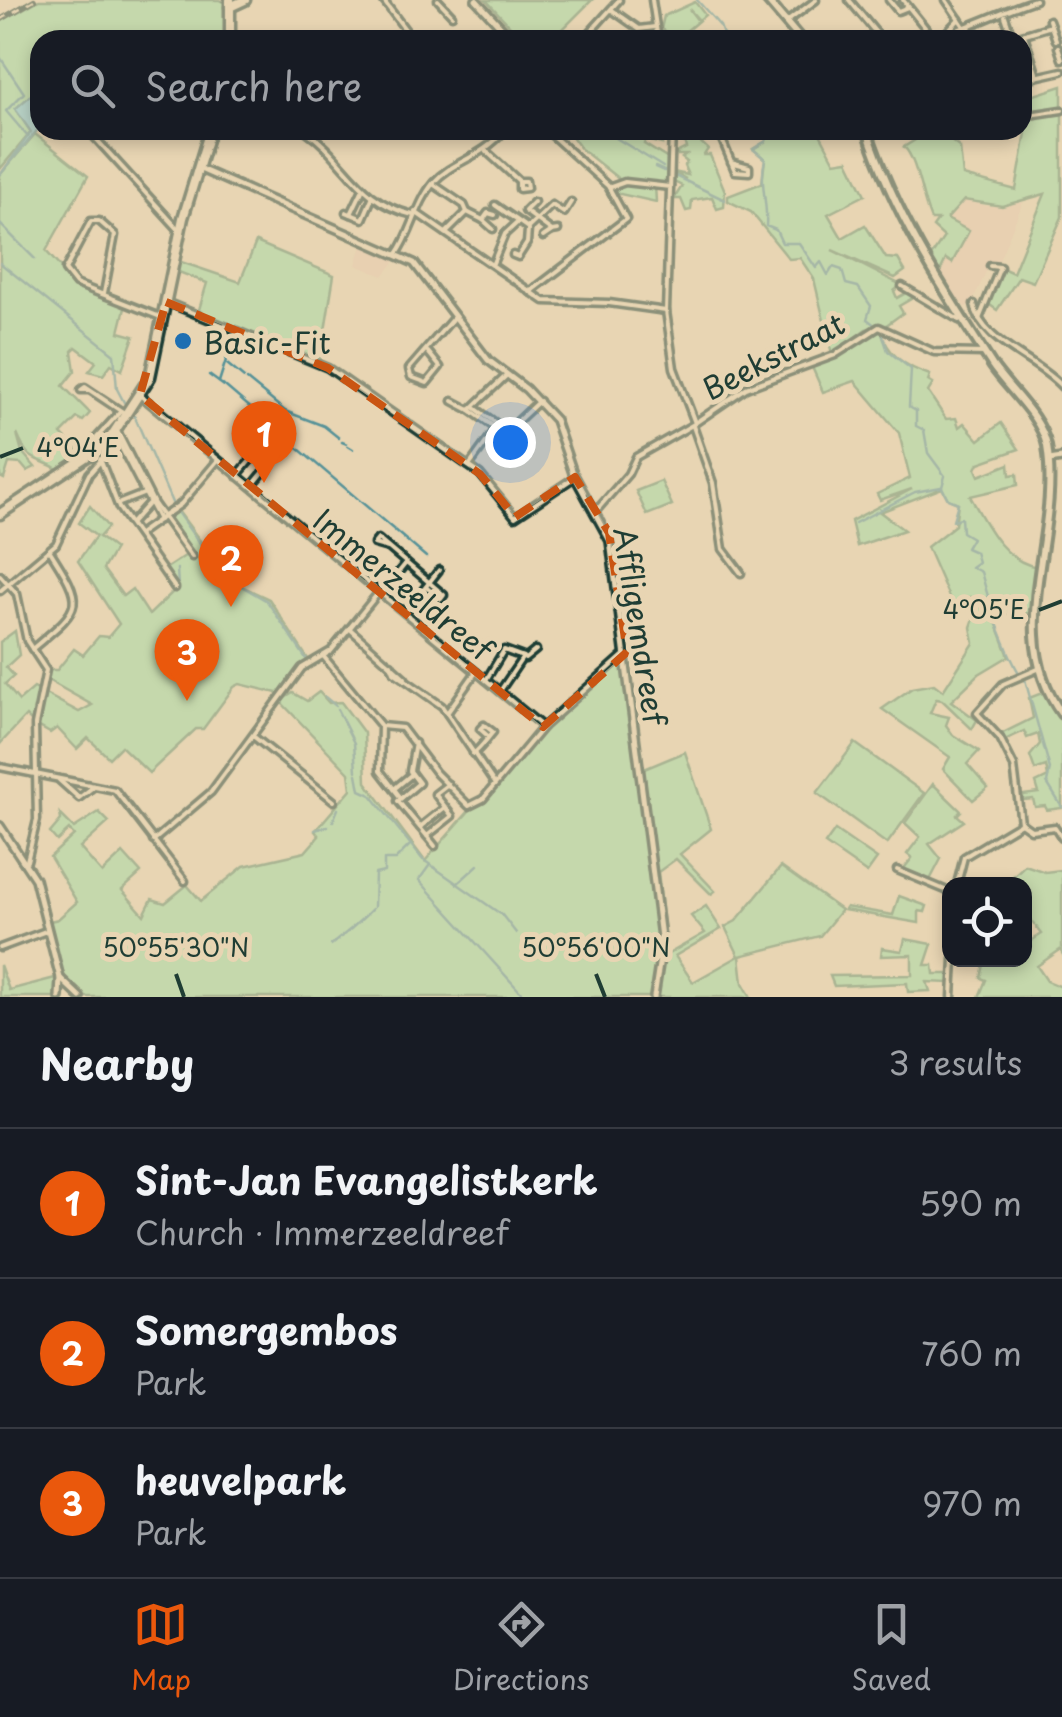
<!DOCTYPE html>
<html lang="en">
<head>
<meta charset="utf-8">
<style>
	body { margin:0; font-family:"Playpen Sans",sans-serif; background:#20242c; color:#f1f3f6 }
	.controls { position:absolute; right:30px; bottom:30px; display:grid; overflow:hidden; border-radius:20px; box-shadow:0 5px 15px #0003 }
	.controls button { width:90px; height:90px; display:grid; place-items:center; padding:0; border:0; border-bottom:2px solid #363941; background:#171b24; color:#f1f3f6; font:50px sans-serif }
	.you { position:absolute; left:510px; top:442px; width:35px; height:35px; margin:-25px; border:8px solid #fff; border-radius:50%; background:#1a73e8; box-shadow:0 0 0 15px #1a73e833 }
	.badge { display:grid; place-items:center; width:65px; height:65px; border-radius:50%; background:#ea580c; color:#fff; font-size:32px; font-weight:700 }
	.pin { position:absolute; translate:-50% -82px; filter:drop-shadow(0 2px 5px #0008) }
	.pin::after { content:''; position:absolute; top:52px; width:35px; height:30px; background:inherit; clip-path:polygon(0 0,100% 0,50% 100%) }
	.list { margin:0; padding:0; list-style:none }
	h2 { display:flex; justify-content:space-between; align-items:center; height:130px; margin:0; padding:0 40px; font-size:42px }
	h2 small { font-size:32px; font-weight:400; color:#9ea1a6 }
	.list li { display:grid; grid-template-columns:65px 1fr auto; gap:30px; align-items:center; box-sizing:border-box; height:150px; padding:0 40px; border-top:2px solid #363941 }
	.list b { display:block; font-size:38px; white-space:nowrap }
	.list p { margin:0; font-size:32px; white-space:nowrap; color:#9ea1a6 }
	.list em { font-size:32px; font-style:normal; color:#9ea1a6 }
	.icon { flex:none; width:55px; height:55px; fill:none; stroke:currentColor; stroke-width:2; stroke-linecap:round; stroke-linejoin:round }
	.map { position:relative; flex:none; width:1062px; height:997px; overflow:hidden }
	.search { position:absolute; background:#171b24; box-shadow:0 5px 15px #0003; left:30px; right:30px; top:30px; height:110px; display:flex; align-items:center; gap:25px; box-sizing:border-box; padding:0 35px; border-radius:30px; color:#9ea1a6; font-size:38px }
	.sheet { height:580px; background:#171b24 }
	nav { display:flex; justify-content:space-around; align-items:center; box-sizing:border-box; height:140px; border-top:2px solid #363941; background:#171b24; font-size:28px; color:#9ea1a6 }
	nav a { display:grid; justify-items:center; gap:5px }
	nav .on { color:#ea580c }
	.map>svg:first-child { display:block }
	.built { fill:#e8c9af }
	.green { fill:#9cdca5; stroke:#5e8c6c; stroke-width:2.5 }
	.water { fill:#7ccada; stroke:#579298; stroke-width:2.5 }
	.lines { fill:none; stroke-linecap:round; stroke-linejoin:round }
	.stream { stroke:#579298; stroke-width:2.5 }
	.minor-casing { stroke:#1f3d34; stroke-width:11 }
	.tertiary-casing { stroke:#1f3d34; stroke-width:12 }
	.secondary-casing { stroke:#1f3d34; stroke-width:14 }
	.primary-casing { stroke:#1f3d34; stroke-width:15 }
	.minor { stroke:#e8d5b3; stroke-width:4 }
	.tertiary { stroke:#e8d5b3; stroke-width:5 }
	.secondary { stroke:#e8d5b3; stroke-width:6 }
	.primary { stroke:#e8d5b3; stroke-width:8 }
	.rail-casing { stroke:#1f3d34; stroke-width:6 }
	.rail { stroke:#e8d5b3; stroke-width:2.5; stroke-dasharray:8; stroke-linecap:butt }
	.marked { fill:none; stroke:#ca5512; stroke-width:8; stroke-dasharray:20 12; stroke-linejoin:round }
	.ticks { fill:none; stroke:#1f3d34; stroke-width:4 }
	.poi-dot { fill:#1f6fb2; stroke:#e8d5b3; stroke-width:4 }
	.labels { text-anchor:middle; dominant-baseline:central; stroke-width:10; stroke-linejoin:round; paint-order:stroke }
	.poi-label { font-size:30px; fill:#1f3d34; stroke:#e8d5b3; text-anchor:start }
	.street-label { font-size:30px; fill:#1f3d34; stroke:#e8d5b3 }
	.ticks-label { font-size:25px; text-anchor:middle; fill:#1f3d34; stroke:#e8d5b3; stroke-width:10; stroke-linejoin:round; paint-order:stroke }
</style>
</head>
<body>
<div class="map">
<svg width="1062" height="997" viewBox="0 0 1062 997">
	<rect width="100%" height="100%" fill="#e8d5b3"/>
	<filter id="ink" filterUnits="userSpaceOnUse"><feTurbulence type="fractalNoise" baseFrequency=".01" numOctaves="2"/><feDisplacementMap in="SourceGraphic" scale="20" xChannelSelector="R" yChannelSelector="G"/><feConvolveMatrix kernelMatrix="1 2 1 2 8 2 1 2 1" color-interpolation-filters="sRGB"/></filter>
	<g filter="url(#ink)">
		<g class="built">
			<polygon points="965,199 986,206 1023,202 997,265 989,265 971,305 965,307 938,276 947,259 951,262 968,231 946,219"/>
			<polygon points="363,242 398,257 383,276 356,265"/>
		</g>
		<g class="green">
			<polygon points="39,0 219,0 227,4 227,40 40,40 40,87 16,109 31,132 0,169 0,22"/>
			<polygon points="486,0 592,0 552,40 523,40"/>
			<polygon points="695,2 705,15 699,20 689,9 698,21 678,38 661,29 664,16"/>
			<polygon points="1062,86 1062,109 1027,112 1022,99"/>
			<path d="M1062,111v106l-29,65 -14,-5 -22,33 -10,-7 15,-35 11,5 32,-79 -43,12 -38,-6 -17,19 22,12 -17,32 -6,-4 -8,17 -10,-15 16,-24 -11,-10 5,-7h-7c-9,-19 -14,-62 -27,-73l11,-7 -4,-10h9l3,7 16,-6 21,17 3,28 53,14 13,-74z"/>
			<polygon points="559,130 656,130 653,138 661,135 662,144 646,140 644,144 668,159 670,187 655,185 656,202 611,192 609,187 620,180 581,149 569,132"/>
			<polygon points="681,130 699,130 695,137 708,149 704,155 710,155 725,191 724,207 717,209 712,197 692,200 691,210 686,211 681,199 674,199 682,186 672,181 673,174 686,179 673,172 688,175 684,166 687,162 682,158 686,155 672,155 686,148"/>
			<polygon points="768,130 818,130 835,162 848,160 865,195 828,214 842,238 865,225 886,258 898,259 905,271 895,278 832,250 901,285 894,291 897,298 908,292 916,296 899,306 903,313 885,326 866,329 832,354 814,279 800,258 789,259 751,212 728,201 728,196 762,183 765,159 753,149 766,141"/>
			<path d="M35,134l53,42 -42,75 30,34 50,19 -7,28 15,4 -12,34 -11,-6 -8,11 -14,-4 7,-9 -20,-15 -4,4 3,20 -12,15 27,27 -7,8 -6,-3 -16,16 23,23 -23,14c-25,-16 -31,-5 -44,-37l5,18 13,15 -8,4 -6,-7 -12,-1 -5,16 -4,-2v-302z"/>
			<polygon points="256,242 334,275 320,361 198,313 207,283 176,271 178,261 240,282"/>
			<path d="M881,330c6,25 25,37 49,45l-2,6 5,3 -5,8 18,27 10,-1 3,9 5,-4 15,17 22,-17 18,26 -40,14 -3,6 3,7 30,-12 1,11 7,-1 1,11 -48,11c16,28 33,66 68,71l-6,46 -39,1 16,42 -30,18 -28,27 26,19 -5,9 -30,-29 -6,-1 -6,14 19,4 -3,8 7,10 26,16 -12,13 21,24 -15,12 -30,-31 7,-12 -68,-48 30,-21 22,-4 9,7 31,-48 -3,-16 7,-20 -8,-10 -18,7 -25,-57 28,-22 3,-22 -10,-4 -6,-11 -62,24 24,18 -47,16 -6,-25 61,-32 -32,11 -3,-6 33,-16 -11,-45 -44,-52 -32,11 -11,-25z"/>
			<polygon points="661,481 672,505 647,515 636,491"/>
			<polygon points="90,506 108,527 99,537 115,549 103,569 123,596 132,589 149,615 177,588 165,569 191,552 166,519 178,511 222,570 235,583 269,599 310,662 281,694 240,684 234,687 203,729 196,729 149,773 121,746 109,758 88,738 77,749 57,728 50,733 36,725 39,691 34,724 26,716 0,744 0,642 15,631 19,655 6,667 14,676 5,684 19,701 34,688 79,712 92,705 46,679 47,670 57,670 74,649 83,655 99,636 108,637 119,624 78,561 96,536 79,523"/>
			<polygon points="627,652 642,770 685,752 711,829 680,854 715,891 711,894 676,859 658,872 665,934 660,935 654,997 82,997 61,974 46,922 58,919 77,902 50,857 74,835 69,830 57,841 50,833 61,820 60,814 74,828 99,812 109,822 80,848 102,873 123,853 141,873 122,890 144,915 152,899 165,903 187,885 201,901 244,866 305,852 319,836 315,831 351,789 349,773 280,701 293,693 307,701 319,692 329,703 341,702 364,733 366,782 425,861 543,727 581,688"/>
			<polygon points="1042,693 1062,720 1062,808 1047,810 1045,806 1035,807 1033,799 1023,800 1023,795 1039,793 1036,783 1048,777 1046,766 1035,770 1030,756 1040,744 1038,734 1027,738 1024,731 1003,741 999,735 1033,718 1029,698"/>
			<polygon points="855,743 924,793 887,844 817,793"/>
			<polygon points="933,784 961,811 957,815 964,821 929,844 941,859 929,882 902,871 912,858 907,854 920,837 905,823"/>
			<polygon points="835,830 877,859 867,873 825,844"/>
			<polygon points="1025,865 1045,872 1062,870 1062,953 1060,950 1037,966 1047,981 1062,987 1062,997 979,997 986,980 981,978 985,960 1024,959 1025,935 1032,948 1031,941 1042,934 1031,920 1025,923 1024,884 1010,879"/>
			<polygon points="781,867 841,910 820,936 740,956 743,983 751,997 657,997 663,957 705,933 691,916 706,906 721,929 675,956 693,982 739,956 725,927 736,921"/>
			<polygon points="899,896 927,906 925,912 919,911 919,923 844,910 846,907 893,915"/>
			<polygon points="905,939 932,944 925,965 933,965 934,974 951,974 950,983 927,982 930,991 908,992 907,983 834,986 830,976 912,975 912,955 881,956 882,948 902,951"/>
			<polygon points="0,965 9,990 59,977 58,997 0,997"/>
		</g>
		<polygon class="water" points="39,88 40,127 0,175 31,132 15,109"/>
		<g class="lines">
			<g class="stream">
				<polyline points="697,0 720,26 725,40"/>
				<polyline points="0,57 24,93 6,111 28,137"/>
				<polyline points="414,130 417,137"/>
				<polyline points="432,130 437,140"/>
				<polyline points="603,130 663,167"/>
				<path d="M768,130l-2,11 -13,8 12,10c-6,25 3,44 1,67l10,4 6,13h17l17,25 5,-6 7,13 5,-8 9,3 4,14 12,3 13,19 -4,13 14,11 7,21 23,18 -2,38 7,4v15l8,4 4,23 17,23 -3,11 6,12 10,4 -5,17 8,-2 1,14 10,6 -6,10 9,4 3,10 -7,5 10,5 8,28 10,4 -9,5c11,21 17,44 29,64"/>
				<polyline points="439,140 440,130"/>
				<polyline points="655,167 664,171"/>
				<polyline points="675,176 725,200"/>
				<polyline points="0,224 35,259"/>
				<polyline points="0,263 114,354 117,389 126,406"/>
				<polyline points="227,364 244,378"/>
				<polyline points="209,375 224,386"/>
				<polyline points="247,380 285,411 324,426 339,438"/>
				<polyline points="219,382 235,332"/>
				<polyline points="226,387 426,557"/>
				<polyline points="134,415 173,505"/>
				<polyline points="342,442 347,444"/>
				<polyline points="348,446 353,449"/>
				<polyline points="177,512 221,574 267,601 307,660"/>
				<polyline points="855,523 915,492 941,487"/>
				<polyline points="177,569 178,586"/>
				<polyline points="1024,676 1050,769 1047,783 1062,807"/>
				<polyline points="325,697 336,706"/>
				<polyline points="337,709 354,743 356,771"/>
				<polyline points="357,774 360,790 371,795 423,860"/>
				<polyline points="333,821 338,809"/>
				<polyline points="315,830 328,826"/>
				<polyline points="397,858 409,846"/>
				<polyline points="425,861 502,915 516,933"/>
				<polyline points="429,866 419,880 525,997"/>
				<polyline points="457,884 478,865"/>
				<polyline points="374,907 375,874 384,872 384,860 396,860"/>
				<polyline points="364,917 372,909"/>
				<polyline points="353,927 363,918"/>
				<polyline points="331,945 352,928"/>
			</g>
			<g class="minor-casing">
				<g id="minor">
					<polyline points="383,0 413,40"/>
					<polyline points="438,0 452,15"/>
					<polyline points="652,0 658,40"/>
					<polyline points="849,0 882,40"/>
					<polyline points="889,0 898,11 908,7"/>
					<polyline points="903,0 935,40"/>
					<polyline points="946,0 965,28"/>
					<polyline points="612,10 639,29 655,27"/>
					<polyline points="1005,16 1013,40"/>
					<polyline points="1049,20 1056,40"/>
					<polyline points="788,21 816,0"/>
					<polyline points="969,27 974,40"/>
					<path d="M945,34c33,-10 59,-24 90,-34"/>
					<polyline points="1024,35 1037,76"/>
					<polyline points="1012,38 1051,26"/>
					<polyline points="583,40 619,0"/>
					<polyline points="939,40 959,19"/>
					<polyline points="1058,47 1062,59"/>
					<polyline points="1022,80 1062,71"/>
					<polyline points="1022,105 1029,115 1062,110"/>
					<polyline points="88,130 180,231"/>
					<path d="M305,130c43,30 51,71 108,85"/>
					<polyline points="672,130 666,311 674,368 695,423"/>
					<polyline points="718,130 735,171 749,172 749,167 731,162"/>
					<polyline points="486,151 519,181 526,181 527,188 519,189 519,181"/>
					<polyline points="433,184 464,205 467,212"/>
					<polyline points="611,187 625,182 670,187"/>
					<polyline points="534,202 525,211 552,231 558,230"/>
					<polyline points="495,205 528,228 552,205 564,213 571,202"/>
					<polyline points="346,212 363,219 372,198"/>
					<polyline points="415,212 544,301 609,303 666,311"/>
					<polyline points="351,214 362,191"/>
					<polyline points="483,220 493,229"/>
					<polyline points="446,233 467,212 483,220 488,213 495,215"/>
					<polyline points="543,237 552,231"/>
					<path d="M397,254c15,-21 19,-50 37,-72 18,-21 47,-23 71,-52"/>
					<polyline points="513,255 518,257 527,243 528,230"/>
					<polyline points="493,263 505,234 518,222"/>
					<polyline points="902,286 959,320"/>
					<polyline points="530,292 626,219 608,186 546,130"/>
					<polyline points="104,293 115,235 99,221 91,221 65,270 76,284 163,318"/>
					<polyline points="166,302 328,368 480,474 515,517 575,477"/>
					<path d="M974,304c6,38 63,55 88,83"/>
					<polyline points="979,319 1000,267 990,266"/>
					<polyline points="428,352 440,367 427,383 411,377 409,369 454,317"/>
					<polyline points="88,390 81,390 85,387 124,413"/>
					<polyline points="141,396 543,727"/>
					<polyline points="453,401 470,410 507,375"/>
					<polyline points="475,408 508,432"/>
					<polyline points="470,410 504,434 539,401"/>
					<polyline points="695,423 746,388 835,355 879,327 934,352 985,353"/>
					<polyline points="693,426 713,483 723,549 741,573"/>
					<polyline points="117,431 154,504 192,557"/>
					<polyline points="118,441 159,520"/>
					<polyline points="83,453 121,411"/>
					<polyline points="100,459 119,508 175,588"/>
					<polyline points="469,466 495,430"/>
					<polyline points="237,476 259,450"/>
					<polyline points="252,486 271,463"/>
					<polyline points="120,503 143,494"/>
					<polyline points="596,511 628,474 636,457 694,424"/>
					<polyline points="131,523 148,504"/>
					<polyline points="140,533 181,504 218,460"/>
					<polyline points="388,548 374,544 378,539 444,595 441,599 426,587"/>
					<polyline points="0,575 17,594 27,641 46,670 35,725 37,820 27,861"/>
					<polyline points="0,591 56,544 89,474 118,441"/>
					<polyline points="381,594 406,563"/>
					<polyline points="405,613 439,570"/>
					<polyline points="350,629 405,678"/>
					<path d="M32,649c50,-42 54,-42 18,-98"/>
					<polyline points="324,657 381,726 402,728 436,773 469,806 483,799 543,727 624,655"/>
					<polyline points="525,659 536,650"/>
					<polyline points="391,664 394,672 442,706 494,783"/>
					<polyline points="486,680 504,650 523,657 500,691"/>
					<polyline points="447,713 476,672"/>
					<polyline points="381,726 380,771 401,798"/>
					<polyline points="253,736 334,801"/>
					<polyline points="415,743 410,771 419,783 398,801 427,836 452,816 435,794 448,784"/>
					<path d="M473,754c8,-6 13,-14 20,-22l-9,-7 -4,4 9,8"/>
					<polyline points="0,767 115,790 185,881"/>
					<polyline points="59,780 79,798 93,787"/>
					<polyline points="394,789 412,774"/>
					<polyline points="1021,823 1014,766 1000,738 977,713 1003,684 1038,669"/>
					<polyline points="1021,823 1031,830 1055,827 1062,838"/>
					<polyline points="420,827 444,808"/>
					<polyline points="427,836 435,846"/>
					<polyline points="153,841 211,792 302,668 331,651 379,592"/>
					<polyline points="897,870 950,892"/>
					<polyline points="957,884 964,857 1021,823"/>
					<polyline points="1024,895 1027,893"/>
					<polyline points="0,948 46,931"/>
					<polyline points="952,997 954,959"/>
				</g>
			</g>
			<g class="tertiary-casing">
				<g id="tertiary">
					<polyline points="476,0 513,40"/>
					<polyline points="198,168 414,263 488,360 526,389 555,420 573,473 610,541 662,945 654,997"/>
					<polyline points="1049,460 1062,458"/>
					<polyline points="0,826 35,879 60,978 59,997"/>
					<polyline points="60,978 80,997"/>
				</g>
			</g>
			<g class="secondary-casing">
				<g id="secondary">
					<polyline points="767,0 801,40"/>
					<path d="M867,130c28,86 76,159 125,235 17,25 49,51 55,81 15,91 -45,186 15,268"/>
				</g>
			</g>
			<g class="primary-casing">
				<g id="primary">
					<polyline points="230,0 230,40"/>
					<polyline points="230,7 245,0"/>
					<polyline points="0,514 107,443 150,377 183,218 210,130"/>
				</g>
			</g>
			<use href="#minor" class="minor"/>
			<use href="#tertiary" class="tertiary"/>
			<use href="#secondary" class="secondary"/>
			<use href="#primary" class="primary"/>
			<g class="rail-casing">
				<polyline id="rail" points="0,20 34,0"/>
			</g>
			<use href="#rail" class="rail"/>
		</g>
	</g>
	<path d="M0 0H1062V997H0ZM166,302l162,66 152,106 35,43 60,-40 34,56 18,119 -84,75 -403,-332z" fill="#e8d5b3" fill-opacity=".55" fill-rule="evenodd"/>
	<path class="marked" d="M166,302l162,66 152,106 35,43 60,-40 34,56 18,119 -84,75 -403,-332z"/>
	<path class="ticks" d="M0,457l23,-9M1039,610l23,-9M176,974l8,23M596,974l9,23"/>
	<circle class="poi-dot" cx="183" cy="341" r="10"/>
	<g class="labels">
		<g class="poi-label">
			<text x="203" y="341">Basic-Fit</text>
		</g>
		<g class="street-label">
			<text transform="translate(773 355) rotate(-27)">Beekstraat</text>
			<text transform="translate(404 584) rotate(39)">Immerzeeldreef</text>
			<text transform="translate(641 626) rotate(81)">Affligemdreef</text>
		</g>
	</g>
	<g class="ticks-label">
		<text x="78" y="457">4°04'E</text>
		<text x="984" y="619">4°05'E</text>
		<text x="176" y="957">50°55'30"N</text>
		<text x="596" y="957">50°56'00"N</text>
	</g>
</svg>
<div class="controls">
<button><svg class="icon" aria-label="locate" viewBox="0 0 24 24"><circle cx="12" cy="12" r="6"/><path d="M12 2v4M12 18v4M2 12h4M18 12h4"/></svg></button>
</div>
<div class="you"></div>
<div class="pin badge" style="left:264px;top:483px">1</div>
<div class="pin badge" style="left:231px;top:607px">2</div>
<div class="pin badge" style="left:187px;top:701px">3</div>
<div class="search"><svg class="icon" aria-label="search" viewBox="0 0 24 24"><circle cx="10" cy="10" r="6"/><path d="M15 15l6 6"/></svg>Search here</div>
</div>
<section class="sheet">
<h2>Nearby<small>3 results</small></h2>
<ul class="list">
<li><span class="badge">1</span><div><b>Sint-Jan Evangelistkerk</b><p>Church · Immerzeeldreef</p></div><em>590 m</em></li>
<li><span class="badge">2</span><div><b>Somergembos</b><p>Park</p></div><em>760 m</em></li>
<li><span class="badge">3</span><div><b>heuvelpark</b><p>Park</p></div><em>970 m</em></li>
</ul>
</section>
<nav>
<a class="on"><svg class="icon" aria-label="map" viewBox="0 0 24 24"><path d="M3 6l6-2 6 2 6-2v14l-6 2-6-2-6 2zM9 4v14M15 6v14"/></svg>Map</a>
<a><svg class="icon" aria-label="directions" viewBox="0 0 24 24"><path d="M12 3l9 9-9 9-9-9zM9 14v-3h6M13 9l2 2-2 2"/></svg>Directions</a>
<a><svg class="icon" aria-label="saved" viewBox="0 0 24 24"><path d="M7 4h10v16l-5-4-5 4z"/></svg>Saved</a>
</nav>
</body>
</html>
